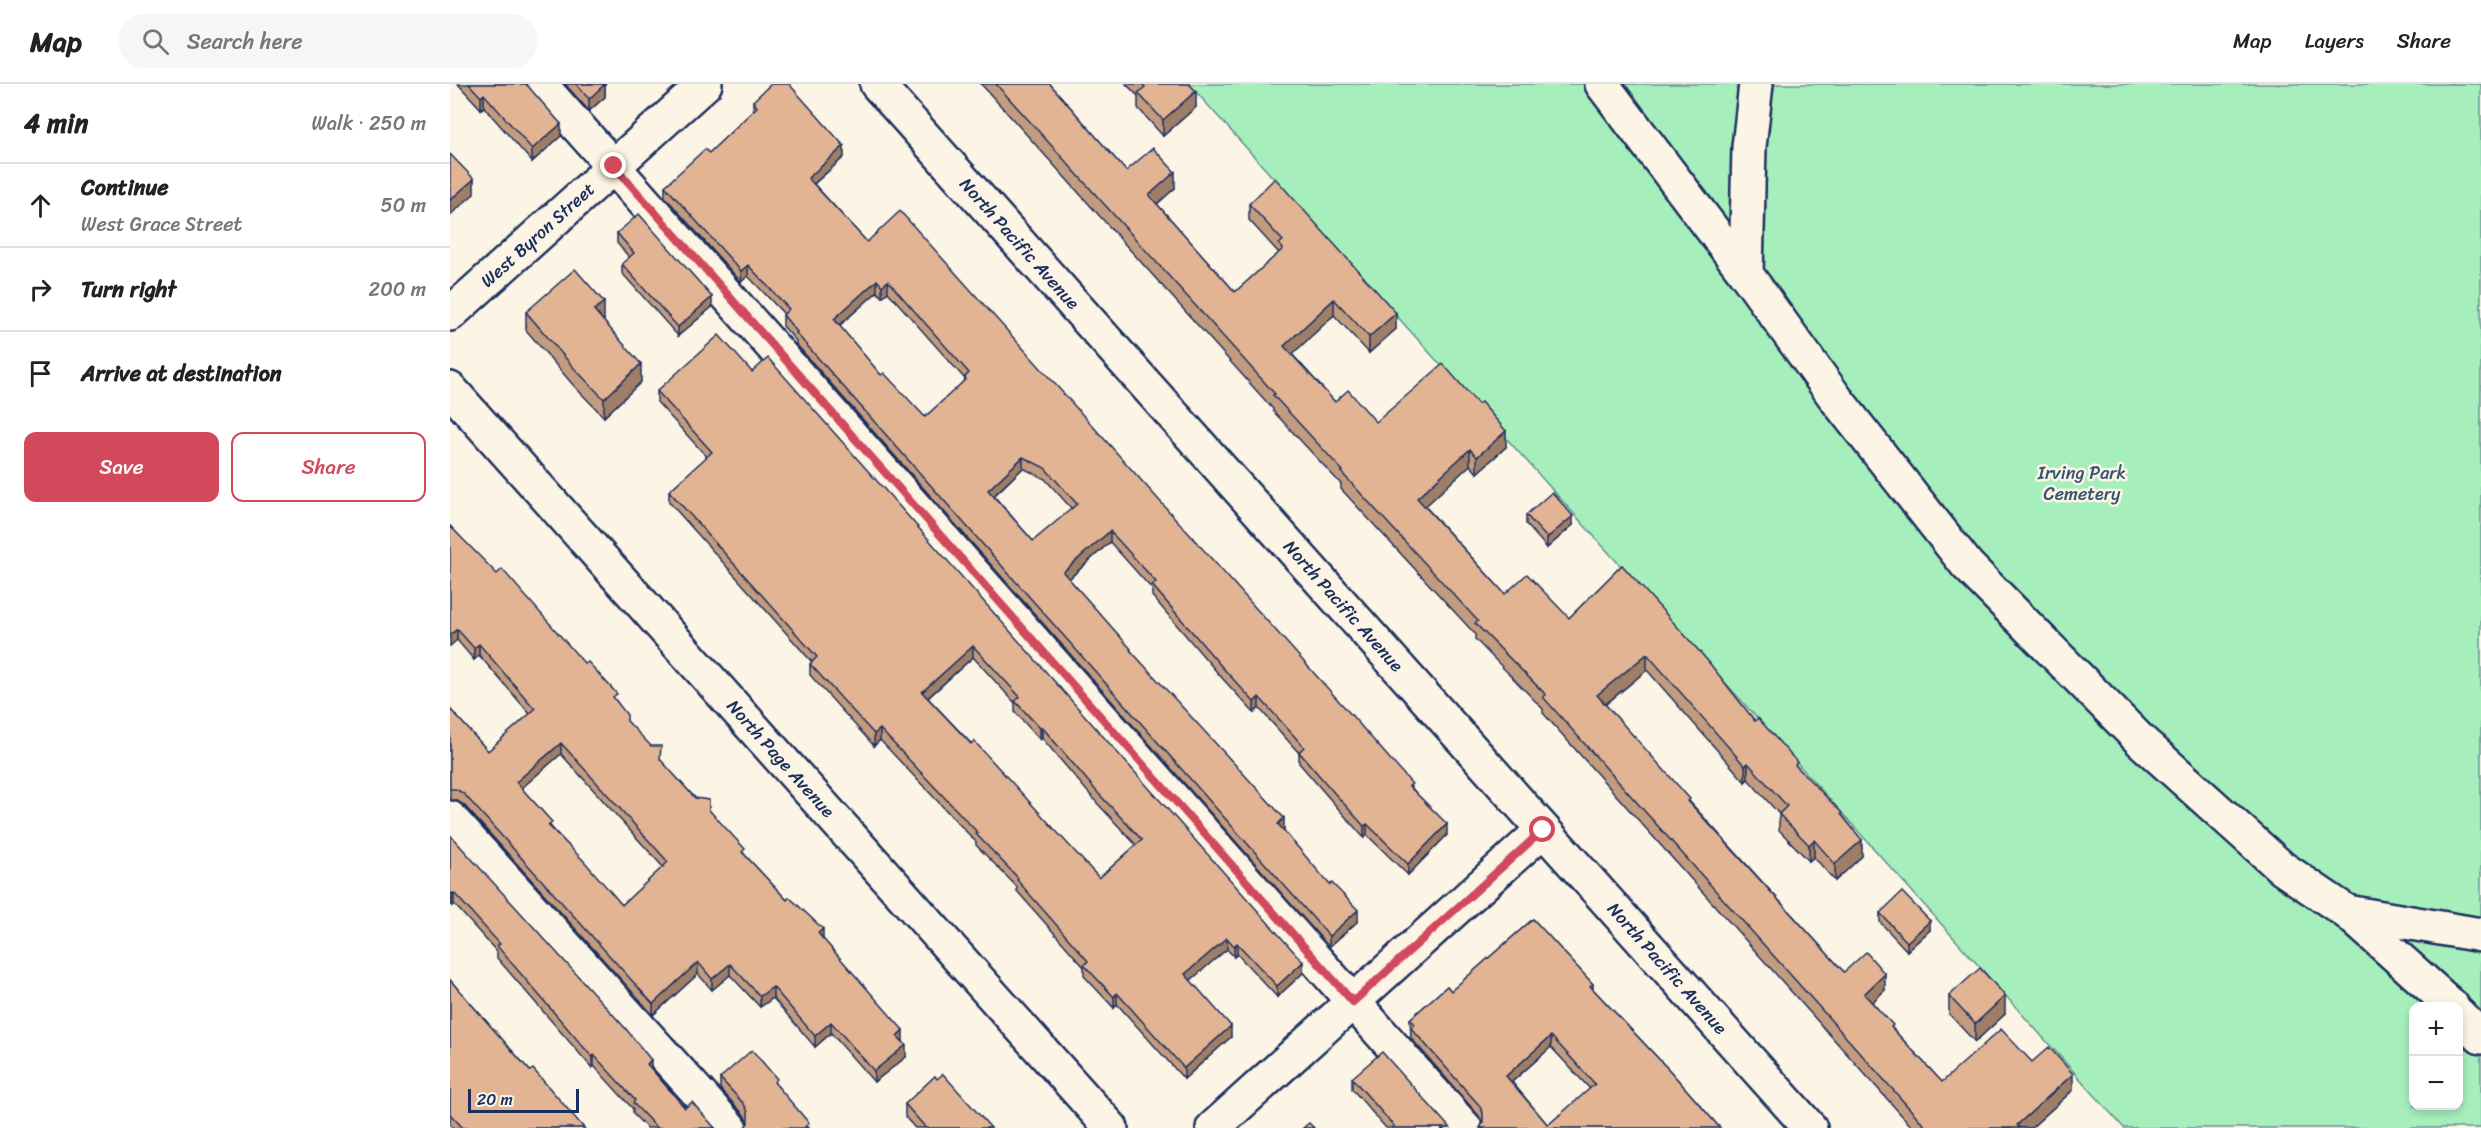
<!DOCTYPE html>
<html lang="en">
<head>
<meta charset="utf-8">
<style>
	body { margin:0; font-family:Sriracha,sans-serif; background:#f6f6f6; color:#222 }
	.controls { position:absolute; right:18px; bottom:18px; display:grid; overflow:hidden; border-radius:12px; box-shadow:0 3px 9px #0003 }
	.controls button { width:54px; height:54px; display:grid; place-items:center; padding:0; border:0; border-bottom:2px solid #e0e0e0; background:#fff; color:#222; font:30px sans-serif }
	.scale { position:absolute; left:18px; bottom:15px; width:111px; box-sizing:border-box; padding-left:6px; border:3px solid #1b2f5e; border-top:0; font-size:16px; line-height:21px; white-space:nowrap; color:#1b2f5e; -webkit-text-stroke:4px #fcf5e5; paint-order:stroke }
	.stop { position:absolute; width:18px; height:18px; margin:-14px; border:4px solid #d1495b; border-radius:50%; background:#fff }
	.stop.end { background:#d1495b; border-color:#fff; box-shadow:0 2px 6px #0008 }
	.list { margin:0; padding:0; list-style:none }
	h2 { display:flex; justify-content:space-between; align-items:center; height:78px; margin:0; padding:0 24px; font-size:26px }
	h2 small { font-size:20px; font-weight:400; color:#767676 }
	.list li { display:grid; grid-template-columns:39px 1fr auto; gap:18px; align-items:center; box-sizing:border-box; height:84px; padding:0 24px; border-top:2px solid #e0e0e0 }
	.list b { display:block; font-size:22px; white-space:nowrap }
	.list p { margin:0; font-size:20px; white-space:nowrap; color:#767676 }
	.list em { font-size:20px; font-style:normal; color:#767676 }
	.actions { display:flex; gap:12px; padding:18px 24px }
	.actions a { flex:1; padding:14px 0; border:2px solid #d1495b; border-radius:12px; text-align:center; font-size:21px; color:#d1495b }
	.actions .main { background:#d1495b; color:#fff }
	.icon { flex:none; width:33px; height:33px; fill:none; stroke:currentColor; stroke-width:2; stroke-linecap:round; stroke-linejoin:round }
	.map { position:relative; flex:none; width:2031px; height:1044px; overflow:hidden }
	header { display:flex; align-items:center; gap:36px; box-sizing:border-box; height:84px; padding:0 30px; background:#fff; border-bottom:2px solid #e0e0e0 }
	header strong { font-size:28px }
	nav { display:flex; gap:33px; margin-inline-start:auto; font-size:21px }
	.search { width:420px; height:54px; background:#f6f6f6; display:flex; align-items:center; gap:15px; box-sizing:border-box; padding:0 21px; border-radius:33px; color:#767676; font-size:22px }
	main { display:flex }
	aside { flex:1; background:#fff }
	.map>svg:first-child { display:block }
	.green { fill:#a6efbd; stroke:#608f8e; stroke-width:1.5; fill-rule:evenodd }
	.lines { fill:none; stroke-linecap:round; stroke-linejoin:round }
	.minor-casing { stroke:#1b2f5e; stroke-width:38 }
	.minor { stroke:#fcf5e5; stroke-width:33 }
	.wall { fill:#c39b7f; stroke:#1b2f5e; stroke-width:1.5; fill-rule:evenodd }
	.shaded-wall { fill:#9f7e68; stroke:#1b2f5e; stroke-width:1.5 }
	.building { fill:#e3b494; stroke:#1b2f5e; stroke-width:1.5; fill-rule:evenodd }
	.route { stroke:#d1495b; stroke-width:8 }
	.labels { text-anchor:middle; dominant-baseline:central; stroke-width:5; stroke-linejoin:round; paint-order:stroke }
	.street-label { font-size:18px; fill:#1b2f5e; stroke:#fcf5e5 }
	.park-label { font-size:18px; fill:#375571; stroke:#fcf5e5 }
</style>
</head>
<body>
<header>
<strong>Map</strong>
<div class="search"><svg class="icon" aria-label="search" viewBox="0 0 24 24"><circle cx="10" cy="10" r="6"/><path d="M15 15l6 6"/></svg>Search here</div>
<nav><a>Map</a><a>Layers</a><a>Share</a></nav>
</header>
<main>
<aside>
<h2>4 min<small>Walk · 250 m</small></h2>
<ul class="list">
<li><svg class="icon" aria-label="ahead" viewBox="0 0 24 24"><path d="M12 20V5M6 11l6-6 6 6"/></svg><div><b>Continue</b><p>West Grace Street</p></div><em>50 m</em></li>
<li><svg class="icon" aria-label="right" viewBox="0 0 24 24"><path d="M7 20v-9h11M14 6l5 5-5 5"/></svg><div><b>Turn right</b></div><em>200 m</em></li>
<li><svg class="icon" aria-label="arrive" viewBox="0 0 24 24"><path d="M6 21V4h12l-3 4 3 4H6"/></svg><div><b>Arrive at destination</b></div></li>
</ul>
<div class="actions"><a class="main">Save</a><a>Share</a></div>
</aside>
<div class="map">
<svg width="2031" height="1044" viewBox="0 0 2031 1044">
	<rect width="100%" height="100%" fill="#fcf5e5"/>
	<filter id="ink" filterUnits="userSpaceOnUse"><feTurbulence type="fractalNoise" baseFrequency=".0167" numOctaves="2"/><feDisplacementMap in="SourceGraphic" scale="12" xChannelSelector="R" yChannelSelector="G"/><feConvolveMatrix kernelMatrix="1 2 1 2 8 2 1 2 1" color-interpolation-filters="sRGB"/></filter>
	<g filter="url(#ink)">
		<path class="green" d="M739,0h1292v1044h-357zM1964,922h44v100h-44z"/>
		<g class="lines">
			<g class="minor-casing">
				<g id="minor">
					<polyline points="90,0 1015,1044"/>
					<path id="s1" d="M427,0l933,1044"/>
					<polyline points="1152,0 1296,190 1387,316 1517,481 1690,656 1832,784 1897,828 2002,922"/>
					<polyline points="1296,190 1299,63 1306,0"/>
					<path id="s2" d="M0,230l255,-230"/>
					<path id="s3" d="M0,305l661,739"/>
					<polyline points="0,734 280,1044"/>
					<polyline points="1897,828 2031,851"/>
					<polyline points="2008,930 2031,953"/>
					<polyline points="763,1044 1093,746"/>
				</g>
			</g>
			<use href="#minor" class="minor"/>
		</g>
		<g class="wall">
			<polygon points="8,0 76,0 111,52 82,78 34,23 31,25"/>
			<polygon points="115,0 155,0 155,13 139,27"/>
			<polygon points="531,0 600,0 676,87 725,104 707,120 785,208 829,169 799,136 799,120 946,245 919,269 884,231 842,270 885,318 926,338 1056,363 1027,389 1020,381 975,422 1055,510 1119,534 1172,481 1305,637 1392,732 1412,772 1385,797 1364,773 1359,777 1329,746 1329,730 1298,695 1295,698 1197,586 1155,621 1240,718 1394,888 1435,906 1422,918 1443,945 1492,998 1582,978 1623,1006 1581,1044 1463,1044 1141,683 1093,629 1093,625 1025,555 1025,550 891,405 891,400 823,327 823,325"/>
			<polygon points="676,0 739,0 746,23 713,52 688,24 688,12"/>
			<path d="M303,17l91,56 -30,27 53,58 545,546 35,47 -39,40 -41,-40 -3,3 -28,-32 -37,-43v-10l-40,-45 -5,5 -32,-35 -70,-82v-7l-42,-47 -41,37 215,250 -1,1 75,91 -29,26 -533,-603v-3l-13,-15v-11l1,-1 -36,-38 -7,6 -76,-85v-11l44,-33 44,-42zM427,208l5,5 6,-5 77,87v2l-40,36 -44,-42 -42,-49zM573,384l22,11 27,30 -39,32 -39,-45z"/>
			<polygon points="167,149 262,223 228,252 172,189 172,180 179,173 167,159"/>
			<polygon points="76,228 154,236 153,237 191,298 154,333 124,302 76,246"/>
			<path d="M302,288l551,601 -26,24 -40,-43 -3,3 -7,-8 -37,31 41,57 -47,42 -67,-75 -3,4 -30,-32v-9l-67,-76v-4l-41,-42v-3l-96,-102 -6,6 -64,-71v-11l2,-2 -143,-160v-11l38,-34 -50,-55v-11zM523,573l42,46v9l25,28 2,-2 56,66 38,41 -37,33 -171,-180z"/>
			<polygon points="1076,431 1123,441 1097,464 1076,440"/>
			<path d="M0,442l167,176 10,19 34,40 34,37 14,12 36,45 78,84 80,102 -1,1 4,15 -32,25 -43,-49 -16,14 -42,-49 -13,9 -30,-32 -18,15 -14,-16 -45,41 -189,-210 -8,-5h-6v-91l38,42 42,-37 -51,-59 -5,5 -17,-20zM111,670l102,113 -41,38 -70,-77 -31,-40z"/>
			<polygon points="0,751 235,1024 265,1044 197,1044 183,1030 183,1025 144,982 142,984 47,874 47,868 4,820 2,822 0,820"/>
			<polygon points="1430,829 1480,846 1457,867 1430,838"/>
			<path d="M1083,835l60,65v5l78,83 49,56h-240l3,-5 -4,-7 -68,-78 -1,-19 37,-33 4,5zM1101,963l39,42 -42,36 -36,-43z"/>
			<polygon points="0,896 80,987 134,1044 3,1044 0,1041"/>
			<polygon points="1499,912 1555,930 1525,958 1499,930"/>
			<polygon points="270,994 327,1002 359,1044 298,1039 294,1031 270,1005"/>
			<polygon points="902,994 1000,1044 936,1044 902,1005"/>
			<polygon points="455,1020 541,1044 465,1044 455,1033"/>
		</g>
		<g class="shaded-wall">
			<polygon points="155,0 155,13 139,27 139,15"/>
			<polygon points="746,7 746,23 713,52 713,36"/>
			<polygon points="34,10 34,23 31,25 31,13"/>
			<polygon points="111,40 111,52 82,78 82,65"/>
			<polygon points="394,62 394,73 358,105 358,94"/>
			<polygon points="725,88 725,104 699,127 699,111"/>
			<polygon points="24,95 24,110 0,131 0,116"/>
			<polygon points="298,181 298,192 291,198 291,187"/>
			<polygon points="427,196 427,208 384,246 384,235"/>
			<polygon points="438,197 438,208 432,213 432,202"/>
			<polygon points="262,213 262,223 228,252 228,243"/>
			<polygon points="884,215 884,231 834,278 834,262"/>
			<polygon points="154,218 154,236 144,244 144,226"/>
			<polygon points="946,229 946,245 919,269 919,253"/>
			<polygon points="191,280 191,298 154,333 154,315"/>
			<polygon points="1056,347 1056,363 1027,389 1027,373"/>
			<polygon points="1020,365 1020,381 967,430 967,414"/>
			<polygon points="573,373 573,384 538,417 538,406"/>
			<polygon points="1123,432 1123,441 1097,464 1097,454"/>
			<polygon points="660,447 660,458 613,500 613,488"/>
			<polygon points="7,545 7,556 0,562 0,551"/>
			<polygon points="29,560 29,571 24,576 24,564"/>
			<polygon points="523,562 523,573 472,619 472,608"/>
			<polygon points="1197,570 1197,586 1147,627 1147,611"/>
			<polygon points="809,613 809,624 804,629 804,618"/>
			<polygon points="592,643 592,654 590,656 590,644"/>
			<polygon points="430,645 430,656 424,662 424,650"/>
			<polygon points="111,659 111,670 66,709 66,698"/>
			<polygon points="1298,679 1298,695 1295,698 1295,682"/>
			<polygon points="834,734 834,745 828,752 828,740"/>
			<polygon points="917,740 917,751 914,754 914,742"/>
			<polygon points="997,740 997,751 958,791 958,780"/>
			<polygon points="1364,756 1364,773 1359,777 1359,761"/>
			<polygon points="1412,756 1412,772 1385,797 1385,780"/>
			<polygon points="4,809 4,820 2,822 2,810"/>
			<polygon points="908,826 908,837 879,863 879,852"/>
			<polygon points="1480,837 1480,846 1457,867 1457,858"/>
			<polygon points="373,845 373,856 368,849"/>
			<polygon points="777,854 777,865 735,901 735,890"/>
			<polygon points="787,859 787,870 784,873 784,862"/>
			<polygon points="248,878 248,890 203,931 203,920"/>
			<polygon points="853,878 853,889 827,913 827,902"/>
			<polygon points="280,880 280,891 262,906 262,895"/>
			<polygon points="1435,890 1435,906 1414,926 1414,910"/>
			<polygon points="323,903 323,914 310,923 310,912"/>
			<polygon points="667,909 667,920 664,924 664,913"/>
			<polygon points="1555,912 1555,930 1525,958 1525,940"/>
			<polygon points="381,938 381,949 365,963 365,952"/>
			<polygon points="781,942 781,953 734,995 734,984"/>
			<polygon points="453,946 453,957 447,963 447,952"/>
			<polygon points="1101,952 1101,963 1056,1003 1056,992"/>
			<polygon points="456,961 456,973 424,998 424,987"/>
			<polygon points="144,971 144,982 142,984 142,973"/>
			<polygon points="201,976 201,987 197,980"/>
			<polygon points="1623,990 1623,1006 1581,1044 1567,1044 1567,1041"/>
		</g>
		<g class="building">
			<polygon points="19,0 76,0 111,40 82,65 34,10 31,13"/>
			<polygon points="126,0 155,0 139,15"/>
			<path d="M321,0h18l55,62 -36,32 59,64 33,-31 447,499 65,74 -3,2 38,38 -39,40 -41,-40 -3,2 -28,-31 -37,-43 5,-5 -45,-50 -5,5 -32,-35 -70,-82 4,-3 -46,-51 -47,41 68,77 -1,1 154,168 -6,6 52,61 2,-2 26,27 -29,26 -533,-603 1,-1 -14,-17 6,-6 -41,-44 -7,6 -76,-85 40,-37 4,4 48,-46 -4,-6zM427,196l5,6 6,-5 81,92 -4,4 1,2 -41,38 -41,-44 -3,2 -47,-56zM573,373l22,11 32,36 -44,37 -45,-51z"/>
			<polygon points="546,0 600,0 676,87 703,64 725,88 699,111 785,208 833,165 829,160 833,157 799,120 825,94 946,229 919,253 884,215 834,262 885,318 898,306 926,338 993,280 1028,320 1031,318 1056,347 1027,373 1020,365 967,414 1055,510 1077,490 1119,534 1172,481 1257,576 1305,637 1308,634 1347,678 1345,681 1392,729 1391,730 1412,756 1385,780 1364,756 1359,761 1329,730 1337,722 1298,679 1295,682 1197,570 1147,611 1240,715 1238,717 1394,888 1416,868 1435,890 1414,910 1443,941 1441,943 1492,998 1551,945 1582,978 1599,963 1623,990 1567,1041 1570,1044 1477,1044 1141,667 1093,613 1096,611 1025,539 1028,537 891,388 893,387 823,311 825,310"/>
			<polygon points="692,0 739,0 746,7 713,36 688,9 695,3"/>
			<polygon points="0,70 24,95 0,116"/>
			<polygon points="189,130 262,213 228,243 172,180 184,169 167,149"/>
			<polygon points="125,185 154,218 144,226 191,280 154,315 124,284 76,228"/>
			<path d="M269,251l33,37 16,-14 535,604 -26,24 -40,-43 -3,3 -7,-8 -42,36 46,52 -47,42 -67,-75 -3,4 -30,-32 4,-4 -71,-81 1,-2 -42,-44 2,-1 -98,-104 -6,5 -64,-70 7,-7 -148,-166 43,-39 -55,-61zM523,562l47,51 -5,4 25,27 2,-1 56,66 44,47 -43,38 -125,-137 -3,3 -49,-52z"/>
			<polygon points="1102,408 1123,432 1097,454 1076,431"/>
			<path d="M0,442l47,48 5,-5 83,95 3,-2 29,32 -4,3 14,18v6l24,25h10l-1,13 35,39 14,2v10l36,39 -3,3 45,48 2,-3 34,32 -5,4 85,97 -6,6 9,9 -32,26 -43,-49 -16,14 -42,-49 -13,9 -30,-32 -18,15 -14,-17 -45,42 -189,-210 -8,-5h-6v-80l38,42 47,-42 -56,-65 -5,4 -17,-19 -7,6zM111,659l107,119 -46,43 -39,-45 -35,-35 4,-3 -36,-40z"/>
			<polygon points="0,751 176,945 201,976 197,980 235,1024 242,1018 265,1044 207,1044 183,1019 185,1016 144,971 142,973 47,862 50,860 4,809 2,810 0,808"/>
			<polygon points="1452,808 1480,837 1457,858 1430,829"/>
			<path d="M1083,835l60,65 -3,2 81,86 49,56h-240l3,-5v-10l-4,-8 -68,-77 4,-4 -5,-5 37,-33 4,5zM1101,952l44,48 -47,41 -42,-49z"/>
			<polygon points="1530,884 1555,912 1525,940 1499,912"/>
			<polygon points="0,896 80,987 83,985 134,1044 13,1044 0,1030"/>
			<polygon points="302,966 327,995 324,998 359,1039 354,1044 294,1044 298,1039 298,1028 294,1020 270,994"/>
			<polygon points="932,968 1000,1044 942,1044 944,1042 902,994"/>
			<polygon points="493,990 541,1044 476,1044 455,1020 485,992 487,995"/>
			<polygon points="859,1039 864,1044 853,1044"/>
		</g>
	</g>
	<g class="lines" filter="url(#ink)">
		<polyline class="route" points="164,82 903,918 1093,746"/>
	</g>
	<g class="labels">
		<g class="street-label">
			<text stroke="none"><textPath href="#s2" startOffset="118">West Byron Street</textPath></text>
			<text stroke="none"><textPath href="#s1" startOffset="214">North Pacific Avenue</textPath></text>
			<text stroke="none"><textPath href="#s1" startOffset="700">North Pacific Avenue</textPath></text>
			<text stroke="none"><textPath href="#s3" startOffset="496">North Page Avenue</textPath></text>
			<text stroke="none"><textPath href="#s1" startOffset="1186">North Pacific Avenue</textPath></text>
		</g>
		<g class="park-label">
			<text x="1632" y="389">Irving Park<tspan x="1632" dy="21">Cemetery</tspan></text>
		</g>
	</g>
</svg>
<div class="controls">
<button>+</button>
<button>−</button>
</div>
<div class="scale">20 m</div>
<div class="stop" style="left:1093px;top:746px"></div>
<div class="stop end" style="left:164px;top:82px"></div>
</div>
</main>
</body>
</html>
